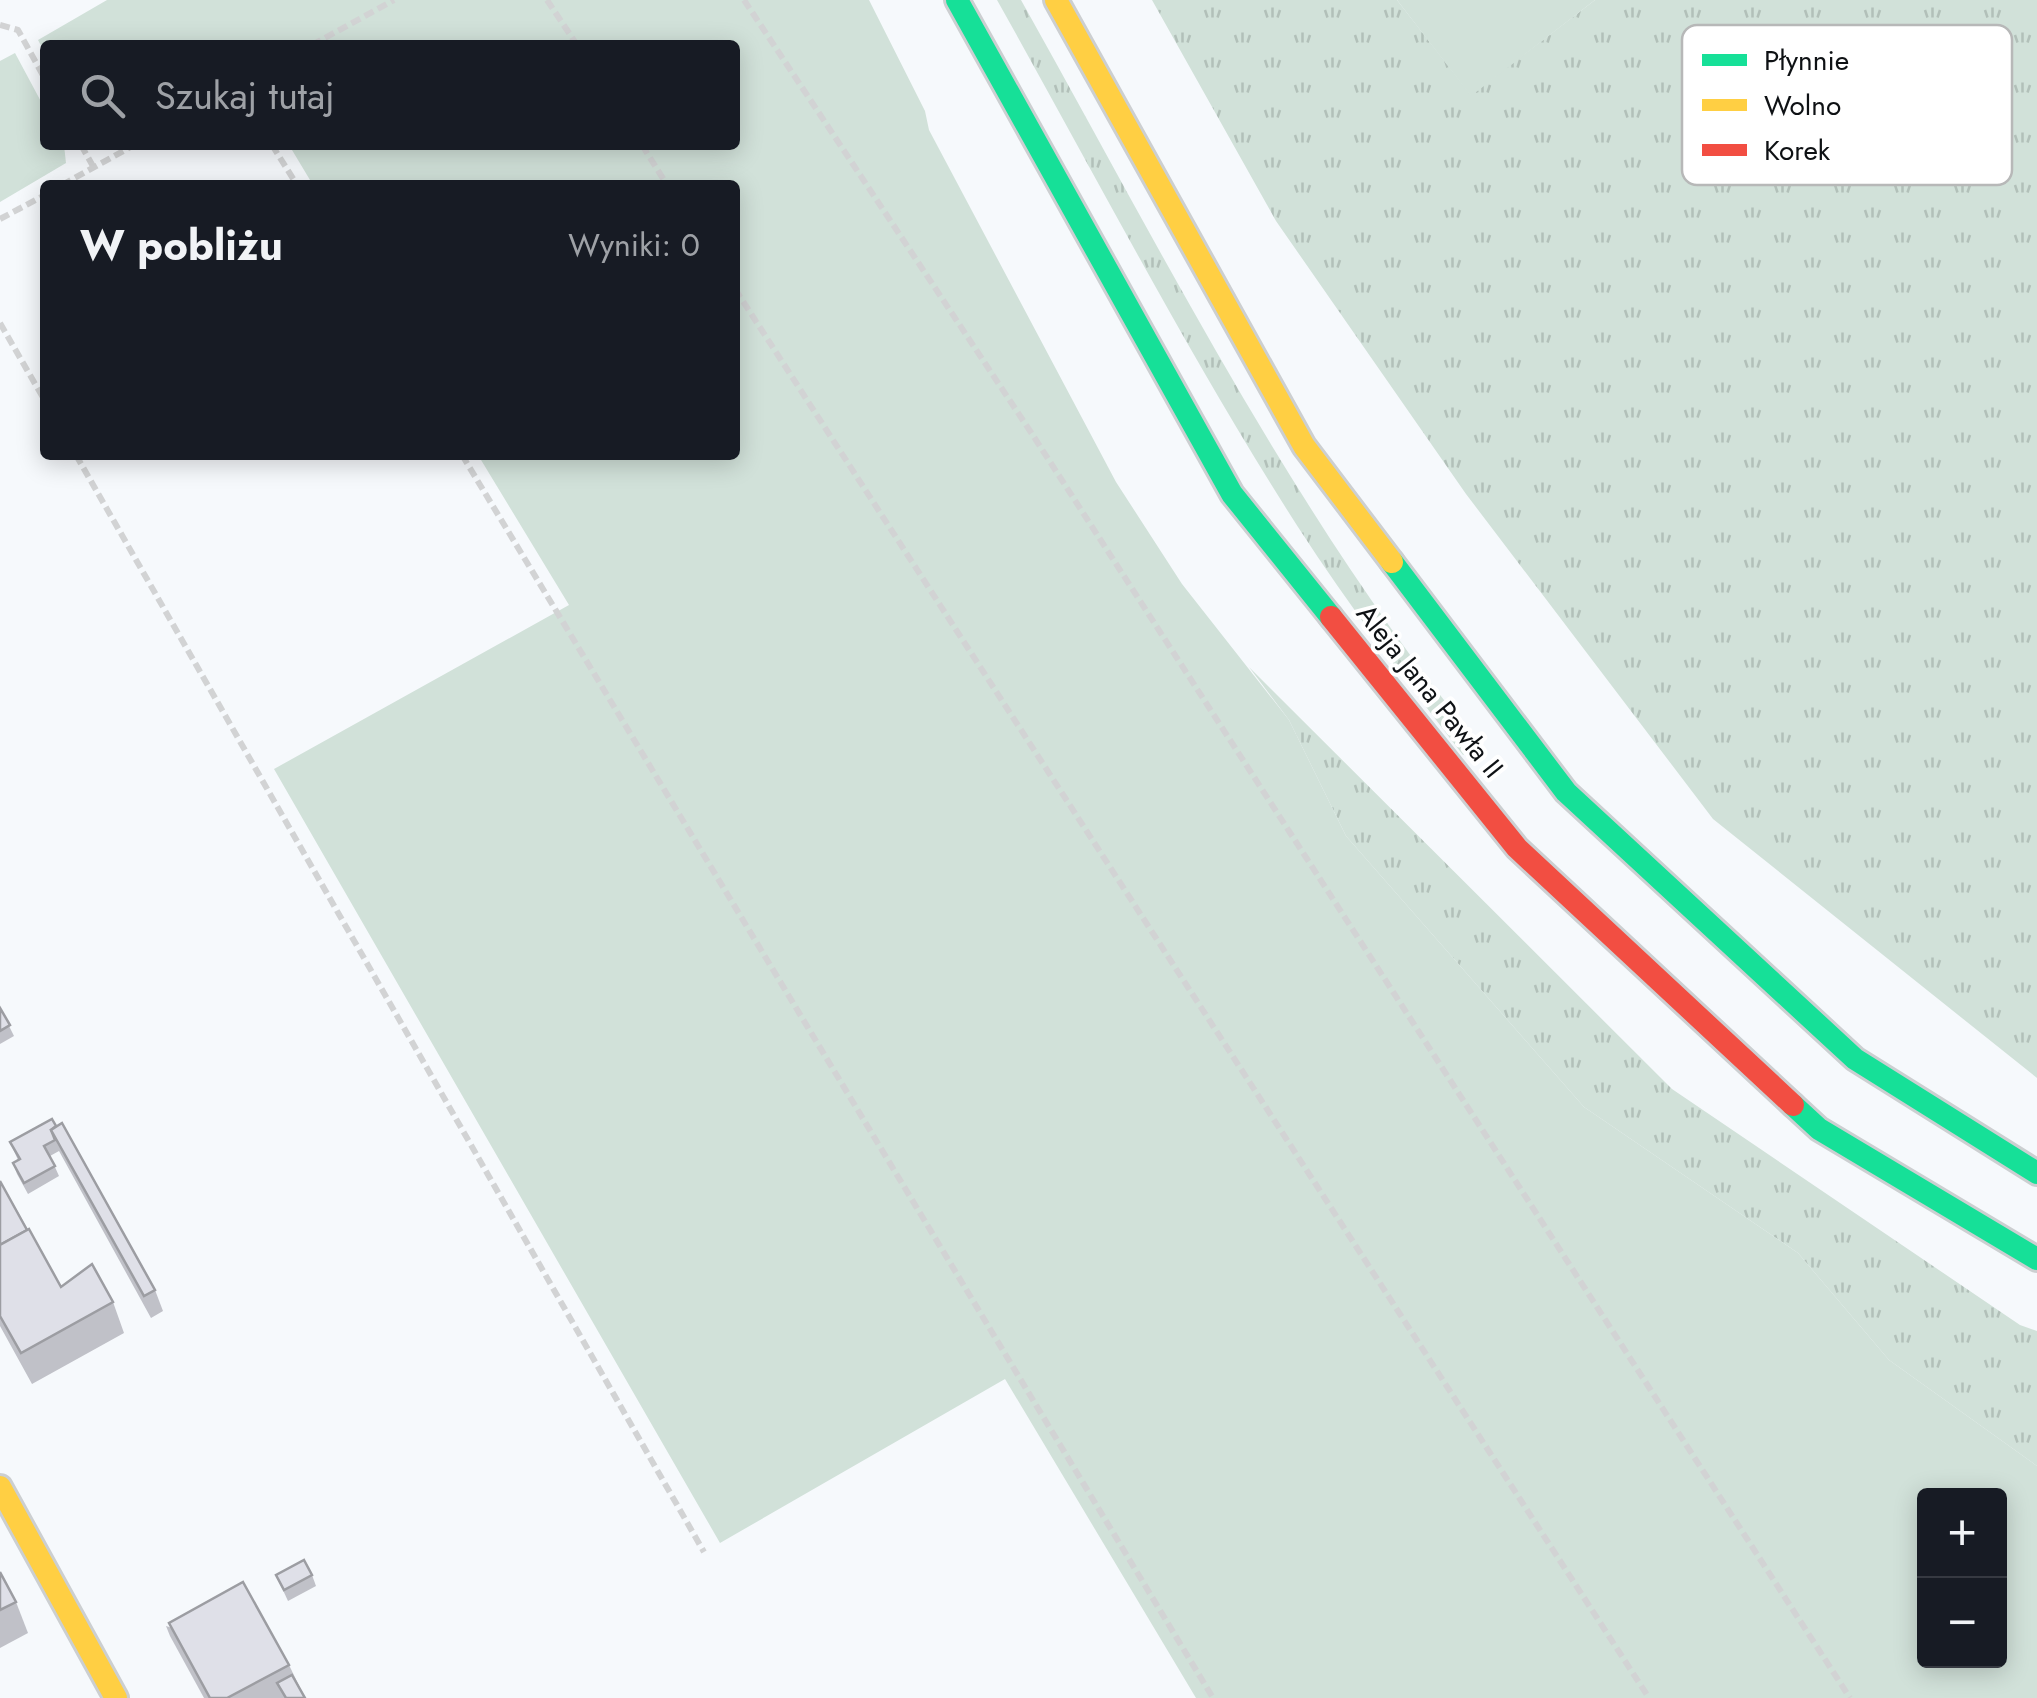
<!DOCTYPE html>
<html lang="pl">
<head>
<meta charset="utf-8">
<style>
	body { margin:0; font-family:Jost,sans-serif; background:#242831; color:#f1f3f6 }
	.controls { position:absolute; right:30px; bottom:30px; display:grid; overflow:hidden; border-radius:10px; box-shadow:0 5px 25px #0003 }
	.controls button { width:90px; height:90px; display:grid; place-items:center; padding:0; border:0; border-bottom:2px solid #363941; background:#171b24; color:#f1f3f6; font:50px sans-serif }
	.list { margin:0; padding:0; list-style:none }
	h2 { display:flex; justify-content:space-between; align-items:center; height:130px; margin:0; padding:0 40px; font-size:42px }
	h2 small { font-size:32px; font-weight:400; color:#9ea1a6 }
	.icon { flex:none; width:55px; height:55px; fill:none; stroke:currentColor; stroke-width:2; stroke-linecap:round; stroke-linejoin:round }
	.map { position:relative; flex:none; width:2037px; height:1698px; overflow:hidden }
	.search { position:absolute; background:#171b24; box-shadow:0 5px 25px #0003; left:40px; top:40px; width:700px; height:110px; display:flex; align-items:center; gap:25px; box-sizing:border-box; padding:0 35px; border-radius:10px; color:#9ea1a6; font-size:38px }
	.panel { position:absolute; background:#171b24; box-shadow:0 5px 25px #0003; left:40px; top:180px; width:700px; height:280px; border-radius:10px }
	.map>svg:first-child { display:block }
	.grass { fill:url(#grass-tufts) }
	.garden { fill:#d1e1d9; fill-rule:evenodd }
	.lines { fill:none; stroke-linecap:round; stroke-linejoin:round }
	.fast-casing { stroke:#cccfd1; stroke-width:28 }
	.slow-casing { stroke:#cccfd1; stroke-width:28 }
	.jam-casing { stroke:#cccfd1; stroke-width:28 }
	.path { stroke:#d2d3d4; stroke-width:6; stroke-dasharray:10 5; stroke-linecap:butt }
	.fast { stroke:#16e098; stroke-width:22 }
	.slow { stroke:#ffcf43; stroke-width:22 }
	.jam { stroke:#f24e42; stroke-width:22 }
	.wall { fill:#c0c1c8 }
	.building { fill:#dfe0e8; stroke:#9c9da2; stroke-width:2.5 }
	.labels { text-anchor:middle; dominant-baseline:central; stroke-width:8; stroke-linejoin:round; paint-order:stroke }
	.street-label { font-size:28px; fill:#0e1114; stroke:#fff }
	.key { fill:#fff; stroke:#b7b8b8; stroke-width:2.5 }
	.key-label { font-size:28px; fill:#0e1114 }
</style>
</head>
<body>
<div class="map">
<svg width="2037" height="1698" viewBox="0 0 2037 1698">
	<defs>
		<pattern id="grass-tufts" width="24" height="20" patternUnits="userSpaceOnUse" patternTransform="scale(2.5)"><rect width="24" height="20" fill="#d1e1d9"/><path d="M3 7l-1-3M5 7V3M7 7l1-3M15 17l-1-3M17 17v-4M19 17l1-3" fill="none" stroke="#b2c0b9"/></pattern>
	</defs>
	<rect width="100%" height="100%" fill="#f6f9fc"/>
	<g class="grass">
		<path d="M997,0h24c142,253 273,517 457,743l-15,12c-57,-74 -114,-149 -165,-228 -109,-170 -202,-351 -301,-527z"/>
		<polygon points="1152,0 1397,0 1471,95 1595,0 2037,0 2037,1078 1713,819 1466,494 1276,221"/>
		<polygon points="1249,667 1672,1089 2020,1325 2037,1331 2037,1466 1889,1360 1798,1253 1584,1107 1346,836 1289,720"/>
	</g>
	<g class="garden">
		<path d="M107,0h762l56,111 4,19 187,352 66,102 107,136 57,116 238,271 214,146 91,107 148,106v232h-841l-191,-319 -285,164 -446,-774 295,-164 -91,-150h257v-270h-422l-24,-40h446v-100h-690v8l-7,-13zM1924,1496h76v164h-76z"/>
		<polygon points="1397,0 1595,0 1471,96"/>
		<polygon points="15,53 45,109 45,145 64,145 66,163 0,202 0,61"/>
	</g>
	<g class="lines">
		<g class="fast-casing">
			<g id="fast">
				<polyline points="957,0 1232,494 1331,617"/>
				<polyline points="1392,562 1566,792 1855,1059 2037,1173"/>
				<polyline points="1793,1105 1819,1129 2037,1259"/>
			</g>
		</g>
		<g class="slow-casing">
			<g id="slow">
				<polyline points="1056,0 1304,446 1392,562"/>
				<polyline points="0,1487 116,1698"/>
			</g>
		</g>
		<g class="jam-casing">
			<polyline id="jam" points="1331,617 1517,848 1793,1105"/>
		</g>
		<g class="path">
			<polyline points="547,0 577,45"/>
			<polyline points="744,0 1032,434 1850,1698"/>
			<polyline points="0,25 18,30 45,79"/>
			<polyline points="312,45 394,0"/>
			<polyline points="81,145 94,168"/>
			<polyline points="272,145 297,185"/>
			<polyline points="642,145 667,185"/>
			<polyline points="62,185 134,145"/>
			<polyline points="0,219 45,195"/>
			<polyline points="735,289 1649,1698"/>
			<polyline points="0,323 45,401"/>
			<polyline points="76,455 704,1552"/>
			<polyline points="462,455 1213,1698"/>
		</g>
		<use href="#fast" class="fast"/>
		<use href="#slow" class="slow"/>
		<use href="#jam" class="jam"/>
	</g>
	<g class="wall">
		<polygon points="0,1008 14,1036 0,1044"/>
		<polygon points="52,1119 155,1290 163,1311 151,1318 59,1151 50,1156 59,1176 28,1194 17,1174 13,1163 18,1160 10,1142"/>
		<polygon points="0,1181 61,1287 113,1302 124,1333 32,1384 0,1326"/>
		<polygon points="0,1572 16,1602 28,1633 0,1648"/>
		<polygon points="276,1575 312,1575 316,1586 288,1601"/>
		<polygon points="166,1626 289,1665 305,1698 204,1698 170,1636"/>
	</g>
	<g class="building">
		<polygon points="0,1008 10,1025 0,1031"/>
		<polygon points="52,1119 56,1126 51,1130 55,1140 44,1146 55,1166 24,1183 13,1163 20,1159 10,1142"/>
		<polygon points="62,1123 155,1290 144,1296 51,1130"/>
		<polygon points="0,1181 27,1230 0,1245"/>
		<polygon points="29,1229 61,1287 92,1264 113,1302 21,1353 0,1316 0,1245"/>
		<polygon points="304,1560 312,1575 284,1590 276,1575"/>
		<polygon points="0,1572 16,1602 0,1610"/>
		<polygon points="243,1582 289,1665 227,1698 210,1698 169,1623"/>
		<polygon points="292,1675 305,1698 286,1698 277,1683"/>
	</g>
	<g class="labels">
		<g class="street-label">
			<text transform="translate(1430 691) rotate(51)">Aleja Jana Pawła II</text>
		</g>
	</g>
	<rect x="1682" y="25" width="330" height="160" rx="15" class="key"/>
	<rect x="1702" y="54" width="45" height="12" fill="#16e098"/>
	<rect x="1702" y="99" width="45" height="12" fill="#ffcf43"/>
	<rect x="1702" y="144" width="45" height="12" fill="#f24e42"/>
	<g class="key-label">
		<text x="1764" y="70">Płynnie</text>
		<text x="1764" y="115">Wolno</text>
		<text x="1764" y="160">Korek</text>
	</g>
</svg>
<div class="controls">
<button>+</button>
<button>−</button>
</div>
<div class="search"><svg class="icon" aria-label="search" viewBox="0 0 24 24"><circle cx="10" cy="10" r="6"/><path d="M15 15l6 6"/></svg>Szukaj tutaj</div>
<section class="panel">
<h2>W pobliżu<small>Wyniki: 0</small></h2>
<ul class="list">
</ul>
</section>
</div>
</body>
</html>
